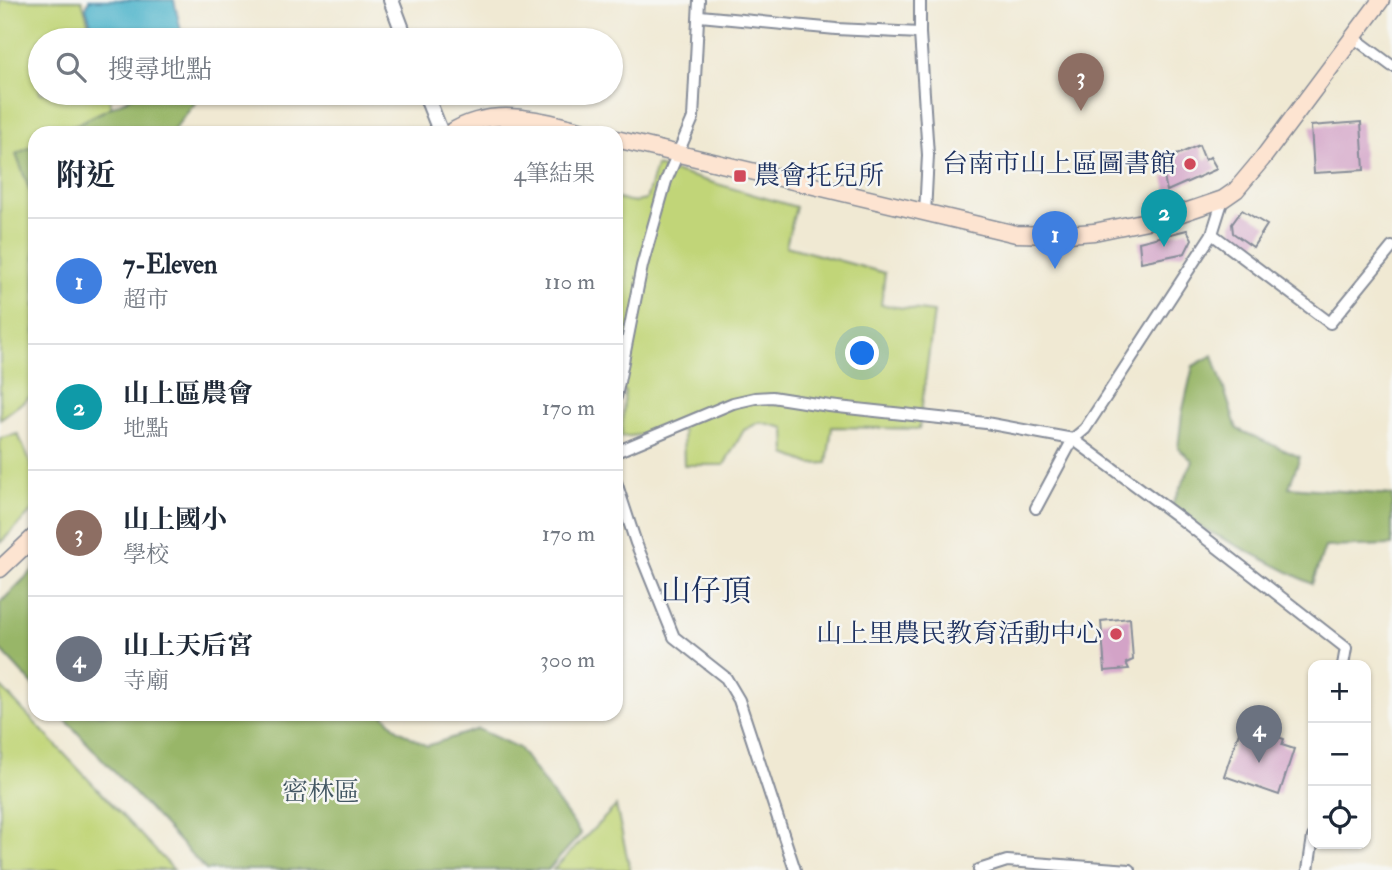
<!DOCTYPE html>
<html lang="zh-TW">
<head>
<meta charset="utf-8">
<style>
	body { margin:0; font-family:"IM FELL Double Pica","Noto Serif TC",serif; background:#f6f6f7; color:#1f2937 }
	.controls { position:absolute; right:21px; bottom:21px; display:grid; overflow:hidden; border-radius:14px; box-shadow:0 2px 5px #0004 }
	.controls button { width:63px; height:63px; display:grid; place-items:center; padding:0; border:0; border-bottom:2px solid #e0e1e3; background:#fff; color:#1f2937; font:35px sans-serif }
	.you { position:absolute; left:863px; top:354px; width:24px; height:24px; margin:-18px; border:5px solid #fff; border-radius:50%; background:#1a73e8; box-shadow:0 0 0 10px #1a73e833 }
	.badge { display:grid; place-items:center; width:46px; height:46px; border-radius:50%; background:#db2777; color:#fff; font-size:23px; font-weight:700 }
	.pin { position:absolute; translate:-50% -58px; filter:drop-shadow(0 2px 4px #0008) }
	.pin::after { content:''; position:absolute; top:37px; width:24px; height:21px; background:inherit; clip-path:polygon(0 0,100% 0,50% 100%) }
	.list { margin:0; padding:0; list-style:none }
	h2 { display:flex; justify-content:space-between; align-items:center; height:91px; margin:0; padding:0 28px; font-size:30px }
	h2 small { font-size:23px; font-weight:400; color:#747a83 }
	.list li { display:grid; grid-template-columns:46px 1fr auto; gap:21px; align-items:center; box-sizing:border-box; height:126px; padding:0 28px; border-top:2px solid #e0e1e3 }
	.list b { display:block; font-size:26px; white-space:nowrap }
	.list p { margin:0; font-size:23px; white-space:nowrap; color:#747a83 }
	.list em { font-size:23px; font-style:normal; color:#747a83 }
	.icon { flex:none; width:38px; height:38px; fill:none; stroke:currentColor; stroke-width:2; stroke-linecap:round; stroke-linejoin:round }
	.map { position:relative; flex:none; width:1392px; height:870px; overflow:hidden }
	.search { position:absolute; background:#fff; box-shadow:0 2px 5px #0004; left:28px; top:28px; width:595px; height:77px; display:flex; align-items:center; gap:18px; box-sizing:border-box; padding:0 24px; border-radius:38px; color:#747a83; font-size:26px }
	.panel { position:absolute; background:#fff; box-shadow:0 2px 5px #0004; left:28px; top:126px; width:595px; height:595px; border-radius:21px }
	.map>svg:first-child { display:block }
	.green { fill:#c1d578; stroke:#6e826b; stroke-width:2 }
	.forest { fill:#98b668; stroke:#5a7263; stroke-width:2 }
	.water { fill:#4db4cb; stroke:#347294; stroke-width:2 }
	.building { fill:#d3a3c7 }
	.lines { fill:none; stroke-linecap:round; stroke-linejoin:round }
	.minor-casing { stroke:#868c98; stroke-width:14 }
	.tertiary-casing { stroke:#868c98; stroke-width:18 }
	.secondary-casing { stroke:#868c98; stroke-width:19 }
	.minor { stroke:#fff; stroke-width:10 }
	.tertiary { stroke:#fff; stroke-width:14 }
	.secondary { stroke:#fde4d1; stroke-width:16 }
	.poi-dot { fill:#d1495b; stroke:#f6f6f2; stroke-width:2.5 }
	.labels { text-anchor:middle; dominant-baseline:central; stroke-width:5; stroke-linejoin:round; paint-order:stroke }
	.poi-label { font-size:26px; fill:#1b2f5e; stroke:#f6f6f2; text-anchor:end }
	.park-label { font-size:26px; fill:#445864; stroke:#f6f6f2 }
	.quarter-label { font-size:30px; fill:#1b2f5e; stroke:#f6f6f2 }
</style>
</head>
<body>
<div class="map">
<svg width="1392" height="870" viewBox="0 0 1392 870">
	<rect width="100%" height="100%" fill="#f6f6f2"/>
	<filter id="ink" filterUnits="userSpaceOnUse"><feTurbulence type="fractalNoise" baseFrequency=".0143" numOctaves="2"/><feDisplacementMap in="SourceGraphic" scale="14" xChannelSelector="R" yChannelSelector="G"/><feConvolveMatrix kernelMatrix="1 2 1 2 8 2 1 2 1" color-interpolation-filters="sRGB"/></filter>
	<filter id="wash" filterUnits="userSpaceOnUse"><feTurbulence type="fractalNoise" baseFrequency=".00686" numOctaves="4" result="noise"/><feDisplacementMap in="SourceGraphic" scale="28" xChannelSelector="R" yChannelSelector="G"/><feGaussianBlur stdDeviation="1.57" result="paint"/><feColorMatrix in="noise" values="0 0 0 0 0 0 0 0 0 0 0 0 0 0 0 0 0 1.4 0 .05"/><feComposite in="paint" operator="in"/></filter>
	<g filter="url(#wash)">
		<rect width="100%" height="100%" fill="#f0e9d3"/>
		<g class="green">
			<polygon points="0,0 82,0 93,40 40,40 40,93 108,93 112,107 59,133 35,133 35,145 16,154 35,204 35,393 0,419"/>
			<polygon points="656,166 796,207 786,246 885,273 881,305 934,312 919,429 832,427 827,463 811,464 786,454 785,428 760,422 744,430 724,465 684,465 683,430 621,437 625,391 616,387 616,199 636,202 646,200"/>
			<polygon points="18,434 35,474 35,508 0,543 0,438"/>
			<polygon points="0,686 174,870 0,870"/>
			<polygon points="616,806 630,870 553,870"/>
		</g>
		<g class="forest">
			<polygon points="140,93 203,93 171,133 59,133"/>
			<polygon points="35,145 35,204 16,154"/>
			<polygon points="1213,355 1237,429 1300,457 1289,487 1392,495 1392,545 1325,547 1312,584 1169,511 1193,461 1178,448 1182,414 1193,366"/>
			<polygon points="35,568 35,687 0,649 0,603"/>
			<polygon points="60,714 383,714 397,729 427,746 478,729 519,748 581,834 548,870 206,870"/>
		</g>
		<polygon class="water" points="89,0 174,0 183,40 96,40 86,8"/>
		<g id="blocks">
			<g class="building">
				<polygon points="1361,122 1364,170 1314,173 1311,126"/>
				<polygon points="1199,145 1205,160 1210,157 1217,169 1167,191 1164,177 1170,176 1165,160"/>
				<polygon points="1242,210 1267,225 1253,247 1233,233 1232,224"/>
				<polygon points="1187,230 1192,239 1185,253 1141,262 1139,242"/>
				<polygon points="1130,618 1133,660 1126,663 1129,669 1105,671 1101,621"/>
				<polygon points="1252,728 1284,739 1282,745 1294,749 1279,795 1224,776 1240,729 1250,733"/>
			</g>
		</g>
	</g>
	<g filter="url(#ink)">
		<use href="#blocks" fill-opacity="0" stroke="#868c98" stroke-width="2"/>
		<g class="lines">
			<g class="minor-casing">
				<g id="minor">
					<polyline points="920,0 920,33 928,155 925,214"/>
					<polyline points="700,16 836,29 920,33"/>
					<polyline points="1353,37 1392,66"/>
					<polyline points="1212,234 1330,323 1392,247"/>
					<polyline points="616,397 642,266 666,181 693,118 699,0"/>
					<polyline points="616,452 733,403 755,398 772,397 829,406 986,423 1073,439 1085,429 1212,234 1223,199"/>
					<polyline points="616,482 636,543 674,637 726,678 739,700 795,870"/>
					<polyline points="1036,508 1073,439 1177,516 1346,648 1343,665"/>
					<polyline points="979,870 1007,861 1130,870"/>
					<polyline points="1308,870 1313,837"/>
				</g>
			</g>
			<g class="tertiary-casing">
				<g id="tertiary">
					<polyline points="391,0 406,40"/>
					<polyline points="425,93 441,133"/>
				</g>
			</g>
			<g class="secondary-casing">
				<g id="secondary">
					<path d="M450,133c44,-29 93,-12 141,0"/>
					<polyline points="616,139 1016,234 1056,235 1094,232 1176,215 1223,199 1236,190 1262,159 1381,0"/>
					<polyline points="0,569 35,536"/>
				</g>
			</g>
			<use href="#minor" class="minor"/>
			<use href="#tertiary" class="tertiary"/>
			<use href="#secondary" class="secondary"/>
		</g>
	</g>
	<g class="poi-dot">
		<circle cx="1190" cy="164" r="7"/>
		<rect x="733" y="169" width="14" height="14" rx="3.5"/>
		<circle cx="1116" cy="634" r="7"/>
	</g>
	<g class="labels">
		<g class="poi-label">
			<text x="1176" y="164">台南市山上區圖書館</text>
			<text x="754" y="176" text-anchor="start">農會托兒所</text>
			<text x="1102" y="634">山上里農民教育活動中心</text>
		</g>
		<g class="park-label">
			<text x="321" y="792">密林區</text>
		</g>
		<g class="quarter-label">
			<text x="706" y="591">山仔頂</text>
		</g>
	</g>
</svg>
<div class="controls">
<button>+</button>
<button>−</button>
<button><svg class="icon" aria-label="locate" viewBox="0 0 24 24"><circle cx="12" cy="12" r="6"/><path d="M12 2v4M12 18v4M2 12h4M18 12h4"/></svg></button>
</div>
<div class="you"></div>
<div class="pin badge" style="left:1055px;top:269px;background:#3f7fe0">1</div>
<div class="pin badge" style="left:1164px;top:247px;background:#0f9aa8">2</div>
<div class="pin badge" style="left:1081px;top:111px;background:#8d6e63">3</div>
<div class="pin badge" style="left:1259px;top:763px;background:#6b7280">4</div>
<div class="search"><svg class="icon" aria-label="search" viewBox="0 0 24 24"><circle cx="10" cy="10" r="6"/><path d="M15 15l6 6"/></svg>搜尋地點</div>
<section class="panel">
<h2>附近<small>4筆結果</small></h2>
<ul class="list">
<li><span class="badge" style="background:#3f7fe0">1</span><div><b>7-Eleven</b><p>超市</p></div><em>110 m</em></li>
<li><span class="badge" style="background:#0f9aa8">2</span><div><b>山上區農會</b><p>地點</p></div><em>170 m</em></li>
<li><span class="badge" style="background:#8d6e63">3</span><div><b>山上國小</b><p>學校</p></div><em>170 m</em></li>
<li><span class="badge" style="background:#6b7280">4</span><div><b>山上天后宮</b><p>寺廟</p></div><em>300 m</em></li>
</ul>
</section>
</div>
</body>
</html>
